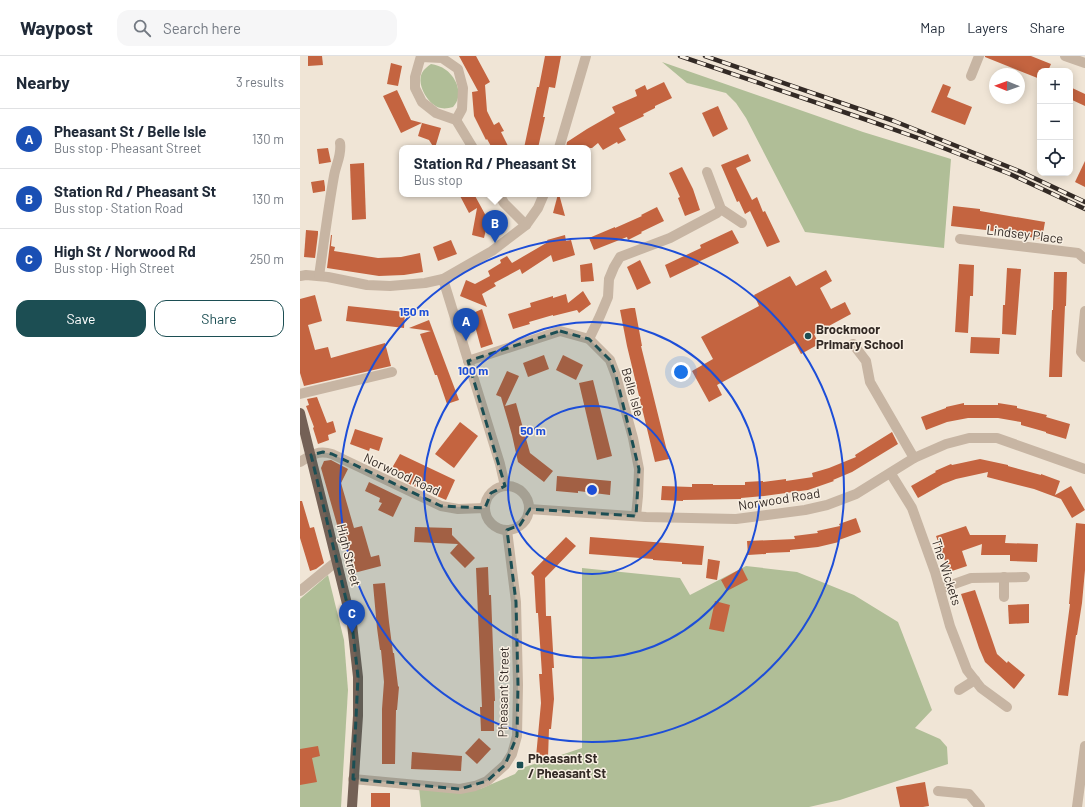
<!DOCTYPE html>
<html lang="en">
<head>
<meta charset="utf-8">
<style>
	body { margin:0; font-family:Barlow,sans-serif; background:#f6f6f7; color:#1f2937 }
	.controls { position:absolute; right:12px; top:12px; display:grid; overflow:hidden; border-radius:8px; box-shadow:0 2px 10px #0003 }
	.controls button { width:36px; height:36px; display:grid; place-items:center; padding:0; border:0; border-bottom:1px solid #e0e1e3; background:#fff; color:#1f2937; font:20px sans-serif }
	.compass { position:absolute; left:689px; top:12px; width:36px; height:36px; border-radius:50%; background:#fff; box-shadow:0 2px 10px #0003; rotate:271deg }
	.you { position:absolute; left:381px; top:316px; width:14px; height:14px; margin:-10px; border:3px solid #fff; border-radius:50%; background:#1a73e8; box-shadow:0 0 0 6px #1a73e833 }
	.badge { display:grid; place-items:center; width:26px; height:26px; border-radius:50%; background:#1c4e53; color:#fff; font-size:13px; font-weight:700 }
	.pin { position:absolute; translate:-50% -33px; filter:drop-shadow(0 1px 2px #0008) }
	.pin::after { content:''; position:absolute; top:21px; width:14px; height:12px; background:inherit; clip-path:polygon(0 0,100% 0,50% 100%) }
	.popup { position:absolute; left:99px; top:89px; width:192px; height:52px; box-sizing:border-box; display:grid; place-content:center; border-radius:8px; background:#fff; filter:drop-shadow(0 1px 3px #0005); font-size:13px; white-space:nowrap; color:#747a83 }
	.popup b { font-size:15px; color:#1f2937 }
	.popup::after { content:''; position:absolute; left:50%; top:100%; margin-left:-8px; border:8px solid transparent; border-top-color:#fff }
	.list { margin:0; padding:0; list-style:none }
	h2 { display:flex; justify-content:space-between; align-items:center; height:52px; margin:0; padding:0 16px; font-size:17px }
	h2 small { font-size:13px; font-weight:400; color:#747a83 }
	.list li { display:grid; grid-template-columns:26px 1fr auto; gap:12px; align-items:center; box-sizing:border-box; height:60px; padding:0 16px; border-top:1px solid #e0e1e3 }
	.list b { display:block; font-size:15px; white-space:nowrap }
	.list p { margin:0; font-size:13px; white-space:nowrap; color:#747a83 }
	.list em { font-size:13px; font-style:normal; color:#747a83 }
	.actions { display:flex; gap:8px; padding:12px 16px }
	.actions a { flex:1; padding:9px 0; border:1px solid #1c4e53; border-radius:12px; text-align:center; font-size:14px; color:#1c4e53 }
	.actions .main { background:#1c4e53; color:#fff }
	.icon { flex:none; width:22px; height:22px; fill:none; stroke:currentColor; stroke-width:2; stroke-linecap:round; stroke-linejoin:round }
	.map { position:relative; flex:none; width:785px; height:751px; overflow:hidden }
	header { display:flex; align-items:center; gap:24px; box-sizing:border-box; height:56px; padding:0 20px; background:#fff; border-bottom:1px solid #e0e1e3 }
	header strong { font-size:19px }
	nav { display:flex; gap:22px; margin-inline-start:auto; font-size:14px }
	.search { width:280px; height:36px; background:#f6f6f7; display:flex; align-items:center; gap:10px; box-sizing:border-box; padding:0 14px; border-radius:12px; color:#747a83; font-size:15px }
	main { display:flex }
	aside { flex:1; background:#fff }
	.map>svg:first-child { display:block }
	.green { fill:#b0be97 }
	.building { fill:#c46440 }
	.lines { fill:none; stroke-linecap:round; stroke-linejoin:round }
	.minor { stroke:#c7b5a3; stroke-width:10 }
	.major { stroke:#746156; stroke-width:10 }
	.rail-casing { stroke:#332a25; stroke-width:4.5 }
	.rail { stroke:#f8efe2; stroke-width:3; stroke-dasharray:9; stroke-linecap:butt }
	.marked { fill:#1c4e53; fill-opacity:0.2; stroke:#1c4e53; stroke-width:3; stroke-dasharray:8 5; stroke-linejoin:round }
	.ring { fill:none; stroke:#1d4ed8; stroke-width:2 }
	.poi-dot { fill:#1c4e53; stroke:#f8efe2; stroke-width:1.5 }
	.labels { text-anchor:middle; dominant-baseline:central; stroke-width:3; stroke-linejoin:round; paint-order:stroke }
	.street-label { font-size:13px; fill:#332a25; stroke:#f8efe2 }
	.poi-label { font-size:13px; font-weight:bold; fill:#332a25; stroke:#f8efe2; text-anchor:start }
	.centre { fill:#1d4ed8; stroke:#f8efe2; stroke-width:2 }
	.ring-label { font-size:12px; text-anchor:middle; font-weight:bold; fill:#1d4ed8; stroke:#f8efe2; stroke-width:3; stroke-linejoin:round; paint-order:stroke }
</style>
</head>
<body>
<header>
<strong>Waypost</strong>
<div class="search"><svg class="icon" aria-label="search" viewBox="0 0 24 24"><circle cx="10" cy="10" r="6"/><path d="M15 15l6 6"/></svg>Search here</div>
<nav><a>Map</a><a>Layers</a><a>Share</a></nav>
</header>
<main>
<aside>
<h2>Nearby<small>3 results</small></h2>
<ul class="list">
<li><span class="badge" style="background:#1a4fb4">A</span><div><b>Pheasant St / Belle Isle</b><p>Bus stop · Pheasant Street</p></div><em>130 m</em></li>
<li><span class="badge" style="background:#1a4fb4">B</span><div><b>Station Rd / Pheasant St</b><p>Bus stop · Station Road</p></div><em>130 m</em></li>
<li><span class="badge" style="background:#1a4fb4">C</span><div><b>High St / Norwood Rd</b><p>Bus stop · High Street</p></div><em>250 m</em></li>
</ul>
<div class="actions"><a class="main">Save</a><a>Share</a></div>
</aside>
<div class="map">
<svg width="785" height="751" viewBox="0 0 785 751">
	<rect width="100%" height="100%" fill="#f0e5d6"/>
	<g class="green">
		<polygon points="362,6 563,76 651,103 644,192 505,176 446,62 436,47 426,37 387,27"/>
		<path d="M131,8c5,1 10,2 15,6 11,8 18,26 7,37 -4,1 -8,2 -12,1 -12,-2 -25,-23 -19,-35 2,-4 5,-6 9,-9z"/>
		<polygon points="446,510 497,516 554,539 598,566 632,654 615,672 640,683 647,691 648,708 540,744 509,751 121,751 119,731 180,733 215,718 219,713 282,692 282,512 380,522 390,539"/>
		<polygon points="28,519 44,584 48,634 41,751 0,751 0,543"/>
	</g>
	<g class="building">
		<polygon points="8,0 22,0 23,9 8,10"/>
		<polygon points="159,0 176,0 190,26 185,29 187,55 194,69 199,66 204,75 201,76 209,92 192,92 187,83 186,84 174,60 172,36 178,35"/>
		<polygon points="245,0 261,0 255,32 249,31 243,61 245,61 238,92 224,92 237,31 239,31"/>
		<polygon points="685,0 731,0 751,8 748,15 740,15 740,23 685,1"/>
		<polygon points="91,7 102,10 98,30 87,28"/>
		<polygon points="364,26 372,42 355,50 355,52 343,58 344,60 319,72 326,84 318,88 317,86 303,94 298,87 292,92 266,92 267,86 287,73 315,57 312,51 337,40 335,34 345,29 347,34"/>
		<polygon points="643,28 651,31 647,41 672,51 665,69 631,56"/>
		<polygon points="770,31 785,38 785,50 770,43"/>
		<polygon points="97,34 111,64 141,72 135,92 134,92 129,84 118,80 122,67 101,77 83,40"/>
		<polygon points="418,50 428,73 413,81 402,57"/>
		<polygon points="28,92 31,106 19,108 17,93"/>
		<polygon points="448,98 451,105 436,112 452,144 457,141 463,156 465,155 480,186 467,191 450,155 445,158 439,145 437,146 421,109"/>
		<polygon points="785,105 785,131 775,126"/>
		<polygon points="64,107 66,163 52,164 50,108"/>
		<polygon points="382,111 393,133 400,154 385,160 378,142 380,141 369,117"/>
		<polygon points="24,124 25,131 25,135 13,137 11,126"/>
		<polygon points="159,138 174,138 186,160 189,161 184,182 172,179 177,152 169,157"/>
		<polygon points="258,138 259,138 265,160 253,157"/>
		<polygon points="653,150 680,153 680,155 745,166 742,183 686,174 651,170"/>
		<polygon points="357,151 364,165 341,176 342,177 328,184 327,181 294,194 289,182 315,171 315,172 342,160 341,159"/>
		<polygon points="6,174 18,175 18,178 15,202 4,201"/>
		<polygon points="432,174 439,187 398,206 399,208 370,222 365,209 401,192 400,189"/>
		<polygon points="31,179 32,179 31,190 35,191 34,195 78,202 101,201 120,197 123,216 104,219 79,220 27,212"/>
		<polygon points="265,179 266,185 271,184 275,199 253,206 251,199 222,218 220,213 194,227 196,230 182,238 187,251 160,240 166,224 175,228 190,220 188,215 201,207 200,204 207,200 212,207 248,186 247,184"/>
		<polygon points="151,184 157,198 138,205 133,191"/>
		<polygon points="340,204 351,227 337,234 327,211"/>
		<polygon points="292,207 294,225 281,226 280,209"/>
		<polygon points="659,208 674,209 673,240 670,240 668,277 655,276"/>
		<polygon points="707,212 721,213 716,279 702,278 703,249 705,249"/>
		<polygon points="526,214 532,225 520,232 531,253 545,246 551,258 514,278 519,288 501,298 495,287 417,329 422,339 409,346 392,315 413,303 401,281 459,250 454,239 490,220 496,230"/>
		<polygon points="754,216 767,216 766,250 765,250 762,321 749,321 752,254 753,254"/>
		<polygon points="283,235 291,248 279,257 277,254 253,260 253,259 229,266 230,268 213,273 208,258 231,251 230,247 253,240 253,242 266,238 268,247"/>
		<polygon points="15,239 22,265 8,269 15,294 28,291 31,302 85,287 91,310 4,330 0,317 0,243"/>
		<polygon points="48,250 105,256 104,272 46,265"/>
		<polygon points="331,252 335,252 342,290 341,290 369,403 355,406 327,290 320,254"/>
		<polygon points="182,253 193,288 181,292 175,270 176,269 171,258"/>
		<polygon points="129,264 159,344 147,348 137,319 135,319 120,278 131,275 109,272"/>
		<polygon points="671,281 700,282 699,298 670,297"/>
		<polygon points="244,299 249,313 228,321 223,307"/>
		<polygon points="263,299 283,309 276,324 256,314"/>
		<polygon points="207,315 219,320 205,350 216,347 230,397 253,415 244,426 218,406 212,379 201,341 196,339"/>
		<polygon points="293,324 312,400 297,404 279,327"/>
		<polygon points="17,341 27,367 33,365 36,376 28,379 29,384 18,388 13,372 14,371 6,350 9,349 7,343"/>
		<polygon points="664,347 664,349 698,349 698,347 717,350 717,352 747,359 746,361 770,368 766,383 746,377 746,376 721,369 721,366 698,362 668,362 647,366 626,374 621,361 646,352 646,351"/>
		<polygon points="160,366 178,380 154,412 135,398"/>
		<polygon points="55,373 83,382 79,395 70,392 69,395 50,388"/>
		<polygon points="592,376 598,388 552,416 533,424 534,425 508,434 464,440 441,442 441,443 383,444 383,445 361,444 362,430 392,431 392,428 413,428 413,429 445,429 445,426 463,425 463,426 486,423 486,425 513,421 512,417 529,412 556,401 555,399"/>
		<polygon points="100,398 155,424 146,444 107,427 110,421 92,412"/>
		<polygon points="680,403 708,409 708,410 741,419 741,418 760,425 755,439 771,430 785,454 772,462 761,443 734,433 687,421 688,416 656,423 643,428 618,442 611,430 636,416 635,415 651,408 652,409"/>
		<polygon points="31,404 48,413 41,427 54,472 62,470 71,501 79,499 81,510 54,517 40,471 38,472 21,412 24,405"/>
		<polygon points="257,420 311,425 310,439 278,435 278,437 256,435"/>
		<polygon points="69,426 102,442 93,461 78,454 82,447 79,446 80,442 65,435"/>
		<polygon points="0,445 2,445 10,472 14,471 24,507 16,513 10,515 0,482"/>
		<polygon points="556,462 561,476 539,484 539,486 518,491 490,494 490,496 466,497 466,498 448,499 447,485 495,483 494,480 518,477 517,475 540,470 539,468"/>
		<polygon points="776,467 785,468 785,514 782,547 777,579 776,579 768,640 758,639 770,548 769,548"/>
		<polygon points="666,470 670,479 706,479 705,487 738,488 737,506 710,505 710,499 681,499 682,488 662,495 667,510 649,516 636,480"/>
		<polygon points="115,471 152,472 152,479 175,502 165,512 150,497 158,488 114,486"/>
		<polygon points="266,481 276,490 245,522 246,560 251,560 254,612 252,612 254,643 251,673 249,673 248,702 236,701 241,647 239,618 242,618 238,557 236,557 234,520 231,517"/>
		<polygon points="290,481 404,490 402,509 382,508 382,506 353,504 353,503 289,498"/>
		<polygon points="408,503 420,505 417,524 406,522"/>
		<polygon points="188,511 189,539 191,539 195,645 194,645 194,675 181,675 180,651 182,651 176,512"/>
		<polygon points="442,512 448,524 427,535 421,524"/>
		<polygon points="85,527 89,566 93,597 94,597 98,630 99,631 97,654 96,654 95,708 82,708 82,653 84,626 81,594 80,594 77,572 73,528"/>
		<polygon points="675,534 697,598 707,607 708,605 725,619 714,633 685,606 679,592 661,538"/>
		<polygon points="415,545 430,549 424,576 409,573"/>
		<polygon points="729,548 729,567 709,568 708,549"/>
		<polygon points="179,682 191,693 177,708 165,697"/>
		<polygon points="18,690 20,700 12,702 17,726 0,729 0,693"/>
		<polygon points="112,696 162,700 161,715 111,713"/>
		<polygon points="625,726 629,750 623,751 600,751 596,731"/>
		<rect x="71" y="737" width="19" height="14"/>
	</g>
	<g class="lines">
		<g class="minor">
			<polyline points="121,0 115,21 115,32 122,46 136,57 156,64 173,92"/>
			<polyline points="765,0 785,7"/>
			<polyline points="121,1 142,2 158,13 163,32 162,53 156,64"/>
			<polyline points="671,20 679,0"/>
			<polyline points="259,92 286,0"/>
			<polyline points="407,116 421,153 442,167"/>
			<polyline points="199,138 204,147 226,169"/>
			<polyline points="660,183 778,197 785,203"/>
			<polyline points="0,220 6,219 28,221 67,229 90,230 125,227 143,223 192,195 226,169 238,152 244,138"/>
			<path d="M19,220c5,-34 9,-67 15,-100 2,-12 8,-21 6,-33"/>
			<polyline points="143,223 200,408 205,430"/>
			<polyline points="785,255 781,296 785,301"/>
			<polyline points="289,283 300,260 308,241 309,223 314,211 320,201 370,182 417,157 421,153"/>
			<polyline points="553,288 566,305 570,326 614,402"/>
			<polyline points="168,305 260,275 289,283 310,304 316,320 333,382 339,413 338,440 336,460"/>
			<polyline points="0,338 92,316"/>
			<path d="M0,406c11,-7 18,-12 32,-8l109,52 17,3 27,-1"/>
			<polyline points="591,418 612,452 635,516 650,570 667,614 681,632 707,651"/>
			<circle cx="207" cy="452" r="22"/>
			<polyline points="229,453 346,461 436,463 505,454 527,449 556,438 614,402 646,388 669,382 697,382 785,413"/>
			<polyline points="704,521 704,541"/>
			<polyline points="640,533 671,522 725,521"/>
			<polyline points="0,535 37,505"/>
			<polyline points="659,634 675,624"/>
			<polyline points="53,723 160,733 175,730 187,725 205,709 212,698 217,680 218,629 216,546 207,474"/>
			<polyline points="638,735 669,738 680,751"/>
			<polyline points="777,751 785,690"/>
		</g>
		<polyline class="major" points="0,357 52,568 58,621 58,660 52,751"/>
		<g class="rail-casing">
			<g id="rail">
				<polyline points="380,0 570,65 618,82 710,118 785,153"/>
				<polyline points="405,0 594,65 719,115 785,146"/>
			</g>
		</g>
		<use href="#rail" class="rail"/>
	</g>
	<path class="marked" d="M260,275l29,8 21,21 6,16 23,93 -3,47 -106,-7 -10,16 -13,5 9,72 2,83 -1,51 -12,29 -18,16 -27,8 -107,-10 5,-102 -6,-53 -41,-169 12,-3 9,2 109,52 44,2 6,-15 14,-7 -37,-125z"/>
	<g class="ring">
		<circle cx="292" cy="434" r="84"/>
		<circle cx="292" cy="434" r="168"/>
		<circle cx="292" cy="434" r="252"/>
	</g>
	<g class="poi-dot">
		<circle cx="508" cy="280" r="4"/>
		<rect x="216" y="705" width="8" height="8" rx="2"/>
	</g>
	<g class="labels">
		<g class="street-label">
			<text transform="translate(725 178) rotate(7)">Lindsey Place</text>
			<text transform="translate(333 336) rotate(74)">Belle Isle</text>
			<text transform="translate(102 418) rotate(25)">Norwood Road</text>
			<text transform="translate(479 443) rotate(-9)">Norwood Road</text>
			<text transform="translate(49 499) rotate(76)">High Street</text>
			<text transform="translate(647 516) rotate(72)">The Wickets</text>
			<text transform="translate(203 636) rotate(-89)">Pheasant Street</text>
		</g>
		<g class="poi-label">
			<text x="516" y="273">Brockmoor<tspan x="516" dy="15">Primary School</tspan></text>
			<text x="228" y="702">Pheasant St<tspan x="228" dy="15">/ Pheasant St</tspan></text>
		</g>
	</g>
	<circle cx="292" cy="434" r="6" class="centre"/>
	<g class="ring-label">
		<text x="114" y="260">150 m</text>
		<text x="173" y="319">100 m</text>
		<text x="233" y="379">50 m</text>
	</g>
</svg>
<div class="controls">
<button>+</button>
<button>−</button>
<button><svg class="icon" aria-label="locate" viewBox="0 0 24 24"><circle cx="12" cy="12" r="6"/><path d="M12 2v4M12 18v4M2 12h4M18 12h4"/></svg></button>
</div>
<svg class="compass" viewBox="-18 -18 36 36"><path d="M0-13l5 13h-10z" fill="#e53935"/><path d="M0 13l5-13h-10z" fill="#747a83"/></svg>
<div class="you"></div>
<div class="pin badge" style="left:166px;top:285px;background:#1a4fb4">A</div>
<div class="pin badge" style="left:195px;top:187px;background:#1a4fb4">B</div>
<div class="popup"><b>Station Rd / Pheasant St</b>Bus stop</div>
<div class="pin badge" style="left:52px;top:577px;background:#1a4fb4">C</div>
</div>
</main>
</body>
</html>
